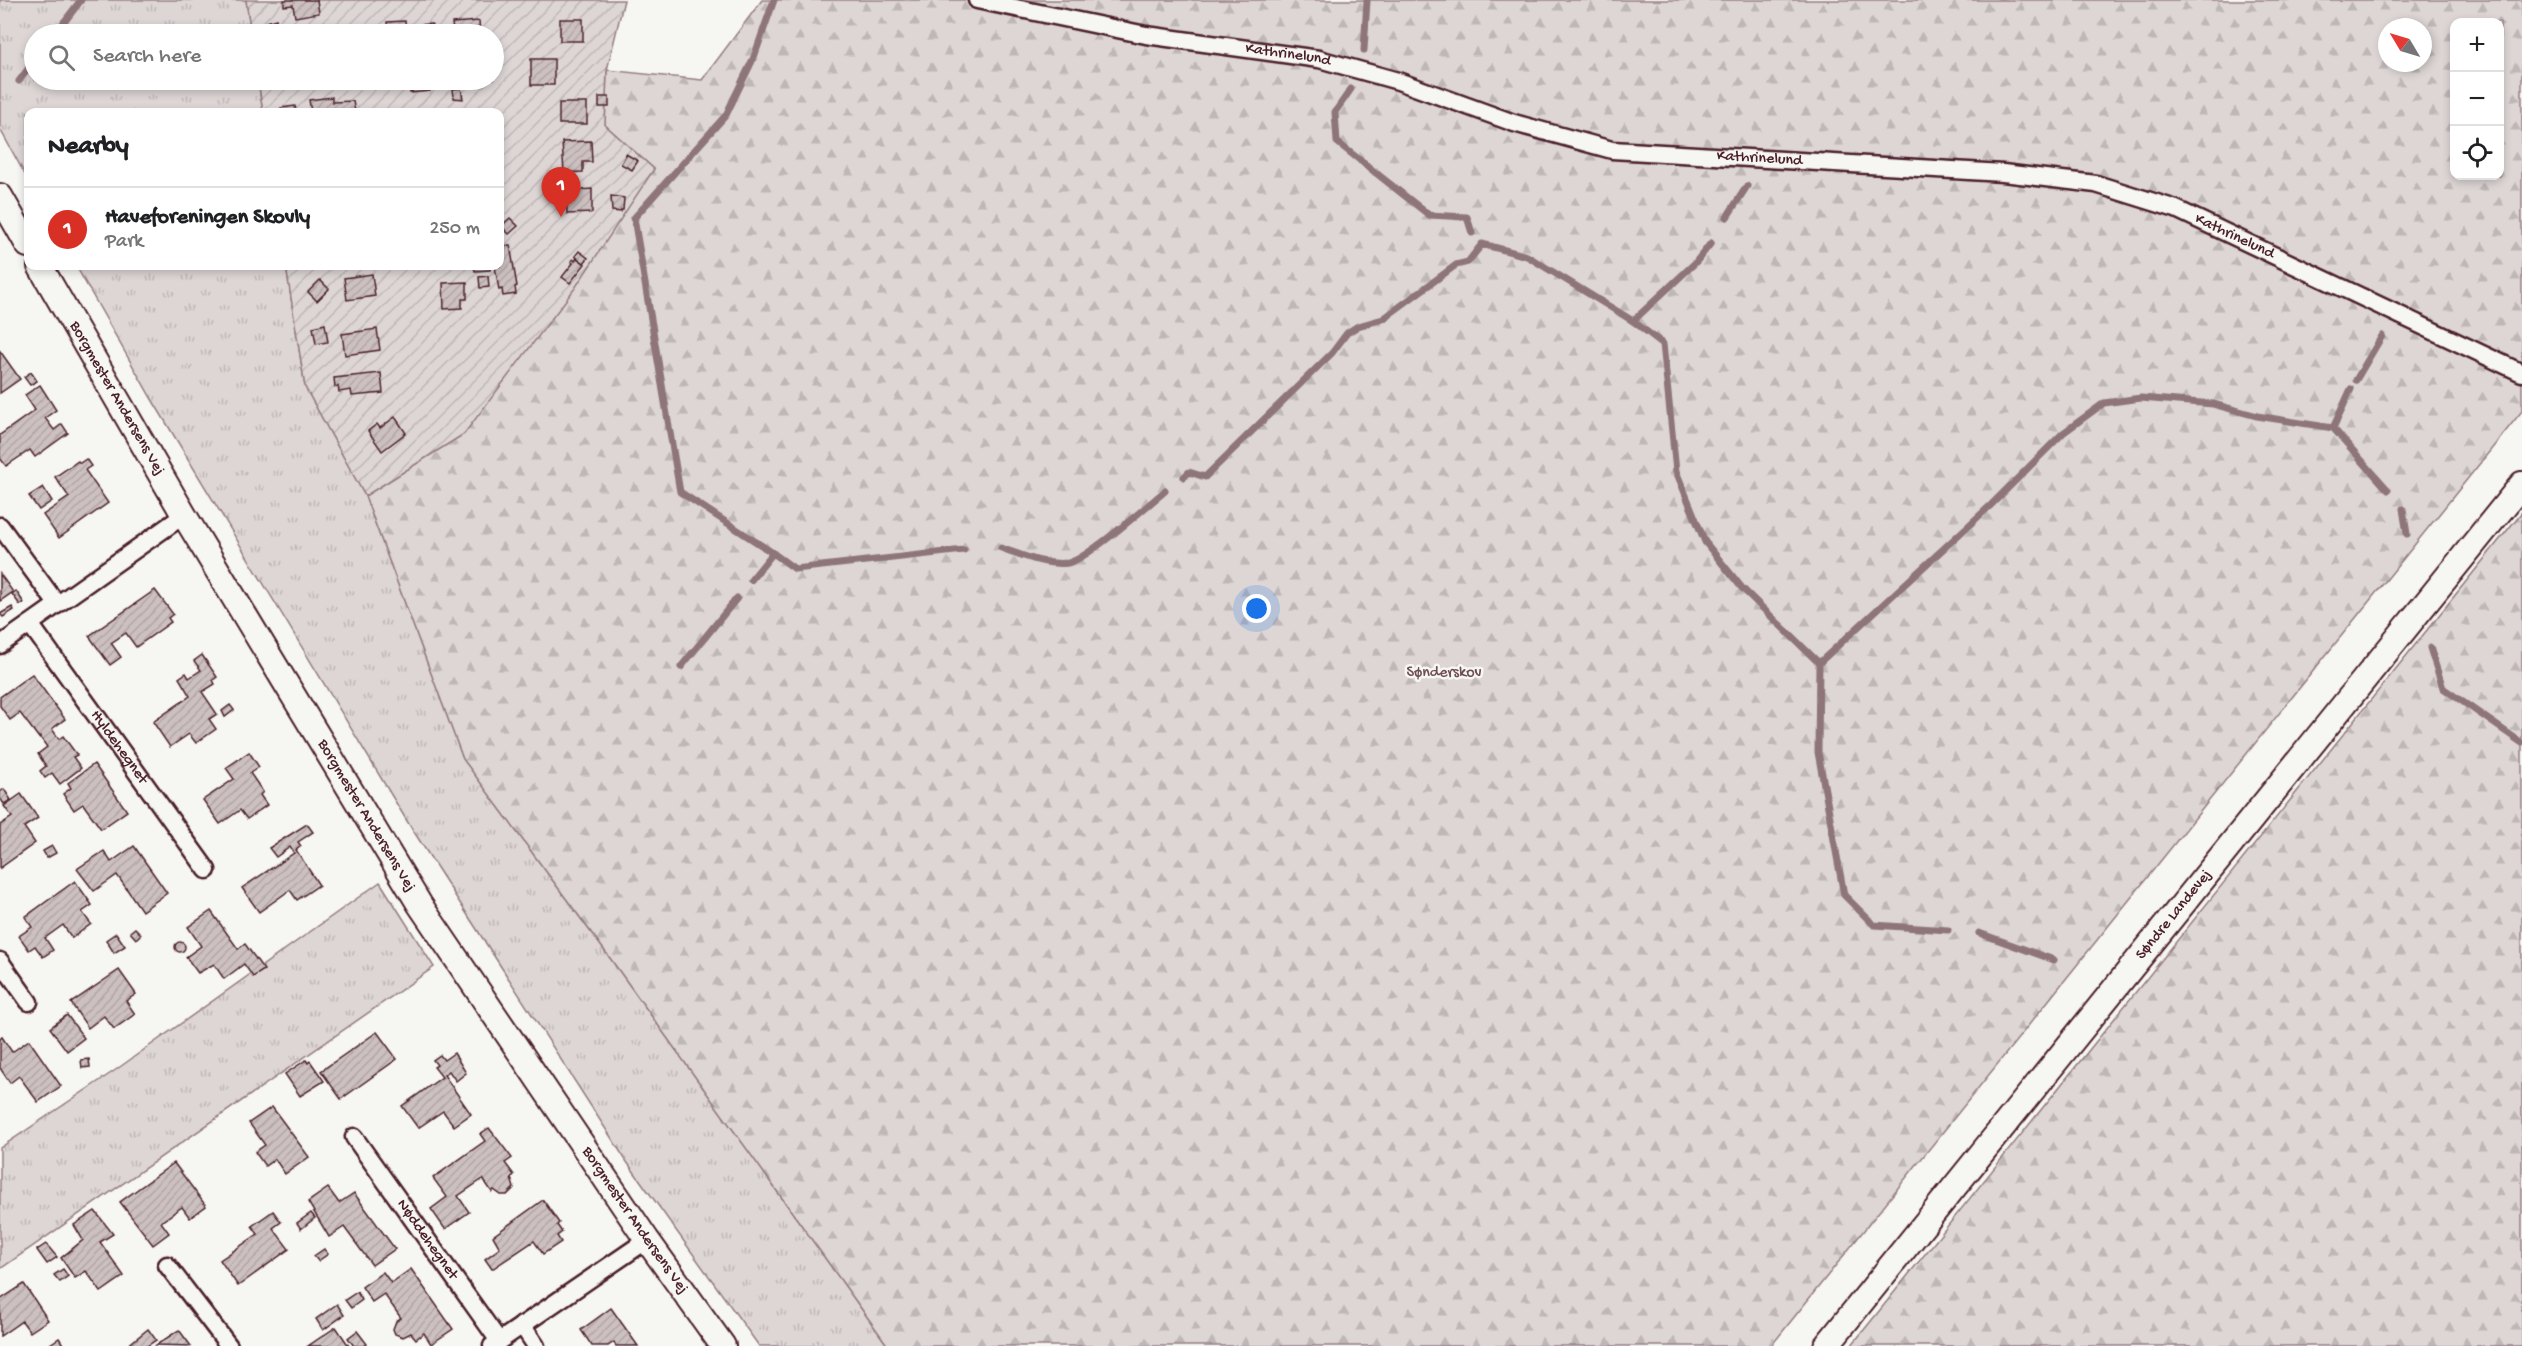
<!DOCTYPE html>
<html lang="en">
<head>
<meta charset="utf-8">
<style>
	body { margin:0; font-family:"Gochi Hand",sans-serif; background:#f2f2f2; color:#202124 }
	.controls { position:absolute; right:18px; top:18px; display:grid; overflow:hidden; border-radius:12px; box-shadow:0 3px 9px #0003 }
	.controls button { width:54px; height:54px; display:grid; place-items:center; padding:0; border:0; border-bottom:2px solid #e0e0e0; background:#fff; color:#202124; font:30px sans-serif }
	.compass { position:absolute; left:2378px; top:18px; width:54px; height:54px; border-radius:50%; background:#fff; box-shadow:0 3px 9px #0003; rotate:308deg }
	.you { position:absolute; left:1257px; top:609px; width:21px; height:21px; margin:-15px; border:4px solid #fff; border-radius:50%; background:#1a73e8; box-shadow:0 0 0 9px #1a73e833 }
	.badge { display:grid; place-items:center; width:39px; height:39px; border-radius:50%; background:#d93025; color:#fff; font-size:20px; font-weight:700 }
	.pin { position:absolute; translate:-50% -50px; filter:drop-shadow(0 2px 3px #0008) }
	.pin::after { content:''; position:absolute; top:32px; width:21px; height:18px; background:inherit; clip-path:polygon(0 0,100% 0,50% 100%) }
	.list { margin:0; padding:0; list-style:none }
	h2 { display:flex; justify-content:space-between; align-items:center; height:78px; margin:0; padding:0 24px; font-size:26px }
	h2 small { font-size:20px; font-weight:400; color:#757577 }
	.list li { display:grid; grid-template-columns:39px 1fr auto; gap:18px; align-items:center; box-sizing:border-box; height:84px; padding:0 24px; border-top:2px solid #e0e0e0 }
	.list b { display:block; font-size:22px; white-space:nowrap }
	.list p { margin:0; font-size:20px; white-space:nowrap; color:#757577 }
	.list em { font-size:20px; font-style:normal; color:#757577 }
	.icon { flex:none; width:33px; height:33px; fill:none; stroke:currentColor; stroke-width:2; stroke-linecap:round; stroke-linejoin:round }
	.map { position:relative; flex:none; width:2522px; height:1346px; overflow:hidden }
	.search { position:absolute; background:#fff; box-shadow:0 3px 9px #0003; left:24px; top:24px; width:480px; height:66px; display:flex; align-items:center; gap:15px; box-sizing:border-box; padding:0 21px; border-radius:33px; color:#757577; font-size:22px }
	.panel { position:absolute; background:#fff; box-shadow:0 3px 9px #0003; left:24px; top:108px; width:480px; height:162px; border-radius:12px }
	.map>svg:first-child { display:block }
	.grass { fill:url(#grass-tufts); stroke:#947a80; stroke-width:1.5 }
	.forest { fill:url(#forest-firs); stroke:#947a80; stroke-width:1.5; fill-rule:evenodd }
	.garden { fill:url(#garden-furrows); stroke:#947a80; stroke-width:1.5 }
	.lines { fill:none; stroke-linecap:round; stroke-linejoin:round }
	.stream { stroke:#8e747a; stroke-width:7 }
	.building { fill:url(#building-hatch); stroke:#4a1f2b; stroke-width:1.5 }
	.street-casing { stroke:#4a1f2b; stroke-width:21 }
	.secondary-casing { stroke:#4a1f2b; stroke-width:28 }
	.street { stroke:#f6f6f2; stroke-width:16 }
	.secondary { stroke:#f6f6f2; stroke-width:24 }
	.labels { text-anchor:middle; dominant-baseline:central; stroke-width:5; stroke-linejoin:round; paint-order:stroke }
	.street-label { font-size:16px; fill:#4a1f2b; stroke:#f6f6f2 }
	.park-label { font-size:16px; fill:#6f4d56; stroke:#f6f6f2 }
</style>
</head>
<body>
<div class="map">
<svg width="2522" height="1346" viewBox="0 0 2522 1346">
	<defs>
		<pattern id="grass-tufts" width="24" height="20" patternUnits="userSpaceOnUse" patternTransform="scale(1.5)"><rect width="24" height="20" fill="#ddd6d5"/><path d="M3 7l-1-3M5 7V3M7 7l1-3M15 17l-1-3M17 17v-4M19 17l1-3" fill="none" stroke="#bfb7b7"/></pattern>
		<pattern id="forest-firs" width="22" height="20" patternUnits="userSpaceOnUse" patternTransform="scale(1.5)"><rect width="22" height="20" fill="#ddd6d5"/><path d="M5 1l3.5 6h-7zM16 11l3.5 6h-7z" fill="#bfb7b7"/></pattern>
		<pattern id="garden-furrows" width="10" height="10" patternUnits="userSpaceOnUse" patternTransform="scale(1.5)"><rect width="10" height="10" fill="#ddd6d5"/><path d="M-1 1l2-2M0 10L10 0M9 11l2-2" fill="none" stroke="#bfb7b7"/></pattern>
		<pattern id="building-hatch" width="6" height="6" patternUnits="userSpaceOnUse" patternTransform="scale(1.5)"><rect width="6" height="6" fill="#ccc1c0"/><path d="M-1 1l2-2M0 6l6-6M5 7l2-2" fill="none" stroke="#b1a5a5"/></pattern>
	</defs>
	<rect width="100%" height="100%" fill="#f6f6f2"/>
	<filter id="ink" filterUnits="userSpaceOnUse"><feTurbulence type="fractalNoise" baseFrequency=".0167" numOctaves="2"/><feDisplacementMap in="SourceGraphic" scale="12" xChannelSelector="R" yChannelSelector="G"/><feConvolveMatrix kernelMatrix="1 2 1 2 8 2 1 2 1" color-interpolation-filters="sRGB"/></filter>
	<g filter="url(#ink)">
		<g class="grass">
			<polygon points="0,0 246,0 251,34 34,34 34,80 258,80 263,112 28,112 28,180 0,129"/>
			<polygon points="76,266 286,266 305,387 365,496 463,759 610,958 888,1346 759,1346 627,1162 407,821 150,396"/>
			<polygon points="380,882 434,967 0,1269 0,1148 117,1069"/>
		</g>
		<g class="forest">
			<path d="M762,0h1760v411l-751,935h-883l-278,-388 -147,-199 -98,-263 99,-62 190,-265 -49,-44 2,-55 95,10zM2454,22h46v154h-46zM2387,27h36v36h-36z"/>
			<polygon points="2522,512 2522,1346 1851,1346"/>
		</g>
		<polygon class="garden" points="246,0 624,0 607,70 605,125 654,169 575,288 464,434 365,496 305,387 286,266 500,266 500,112 263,112 258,80 494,80 494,34 251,34"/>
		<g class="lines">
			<g class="stream">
				<polyline points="55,34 81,0"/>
				<polyline points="1364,50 1367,0"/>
				<polyline points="19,81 34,61"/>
				<polyline points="1351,89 1335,112 1337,142 1429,215 1467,217 1472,233"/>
				<polyline points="1727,217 1747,186"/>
				<polyline points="1633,321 1696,262 1711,243"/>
				<polyline points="2356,380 2382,336"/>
				<polyline points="2333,428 2351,389"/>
				<polyline points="1184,477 1189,472 1205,477 1332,353 1347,333 1358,326 1383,319 1456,265 1468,262 1482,244 1527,256 1633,321 1663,344 1676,471 1705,542 1742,588 1819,663 1818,752 1844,895 1874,925 1948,930"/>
				<polyline points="2403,509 2407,534"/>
				<path d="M1001,548c21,7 44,18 67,15 18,-3 79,-57 97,-72"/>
				<polyline points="773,553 795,569 964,550"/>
				<polyline points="751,580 773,553 680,492 634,218 726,115 754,57 774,0"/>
				<polyline points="2430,648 2443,688 2522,743"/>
				<polyline points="1819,663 1991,505 2063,433 2104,403 2141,398 2213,404 2257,416 2333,428 2388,490"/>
				<polyline points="681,667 737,598"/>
				<polyline points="1979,933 2054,960"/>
			</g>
		</g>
		<g class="building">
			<polygon points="284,0 317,0 319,13 295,17 293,5 284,6"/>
			<polygon points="276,19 278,33 262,34 260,24"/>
			<rect x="560" y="19" width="23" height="22"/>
			<polygon points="405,21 406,31 412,31 413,34 382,34 382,32 388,32 387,22"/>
			<polygon points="479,21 480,34 442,34 442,32 453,32 452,23"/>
			<polygon points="432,24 433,34 416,34 415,25"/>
			<rect x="531" y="59" width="23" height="26"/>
			<polygon points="409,80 429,80 430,91 410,93"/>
			<polygon points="461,88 463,99 454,98 453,89"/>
			<polygon points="332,97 332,102 353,101 355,112 311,112 309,100"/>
			<rect x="599" y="97" width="10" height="10"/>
			<rect x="559" y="103" width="28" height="21"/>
			<polygon points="295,106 296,112 281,112 281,108"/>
			<polygon points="591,141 592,162 583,162 583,172 564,173 562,142"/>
			<polygon points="626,154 638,161 632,170 621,164"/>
			<polygon points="592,189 592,213 567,214 566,191"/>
			<polygon points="611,196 624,198 623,210 621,210 621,212 612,211"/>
			<polygon points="510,218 518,226 509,234 501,226"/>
			<polygon points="510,245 517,286 515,287 516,294 503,296 502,289 499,290 495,266 500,266 500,247"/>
			<polygon points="579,251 588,258 584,263 575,256"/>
			<polygon points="577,258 585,264 570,283 562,277 573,263 571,261 573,259 575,261"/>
			<polygon points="474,266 490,266 490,270 475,271"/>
			<polygon points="372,274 375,296 347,300 344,278"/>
			<polygon points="488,276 489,287 480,288 479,277"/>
			<polygon points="320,280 329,289 317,301 308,292"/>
			<polygon points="467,282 467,299 462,299 462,308 444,309 443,283"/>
			<polygon points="325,324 328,342 316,344 313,327"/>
			<polygon points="377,329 380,350 345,355 342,334"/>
			<polygon points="0,351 20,379 0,393"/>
			<polygon points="31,372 37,381 30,385 24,377"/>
			<polygon points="381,373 383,393 352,396 351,390 339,392 338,386 335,387 334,378"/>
			<polygon points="40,385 56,410 45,418 54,430 62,424 68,433 35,457 30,450 6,466 0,458 0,435 35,410 25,395"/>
			<polygon points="395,417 406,433 382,451 368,431 377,424 380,428"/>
			<polygon points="86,459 91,466 85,470 108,503 59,538 43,515 69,497 55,477 78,461 80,463"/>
			<polygon points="43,487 52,501 39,510 29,496"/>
			<polygon points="0,574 13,592 0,601"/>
			<polygon points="155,590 173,614 168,618 171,622 136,647 126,633 111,643 121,657 110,665 89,636"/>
			<polygon points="16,591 24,603 20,605 12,594"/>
			<polygon points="12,607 14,610 3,617 0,614"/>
			<polygon points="202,655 217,677 213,680 215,684 202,692 217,714 209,719 216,729 196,743 189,734 170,747 153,722 190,696 179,678 186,673 189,678 201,670 194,661"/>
			<polygon points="32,674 65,719 52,729 59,739 63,736 77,755 73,757 81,768 60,784 52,773 45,778 40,771 46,766 38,754 47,747 40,737 39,738 20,713 10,720 0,706 0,697"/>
			<polygon points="230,705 234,710 225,717 222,711"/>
			<polygon points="249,752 259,767 250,773 263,792 260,795 267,805 247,819 240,810 220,824 203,800 234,779 226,768"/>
			<polygon points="94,764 127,811 101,829 83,804 74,810 63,794 71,788 68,783"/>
			<polygon points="4,789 11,800 4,804 0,798 0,792"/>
			<polygon points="21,794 38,818 24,827 35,843 0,868 0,825 12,817 4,806"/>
			<polygon points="307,824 313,832 298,842 301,846 296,850 319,885 297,900 290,890 259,912 242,888 294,853 290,847 276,857 269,848"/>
			<polygon points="52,846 56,853 47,858 43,851"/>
			<polygon points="134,846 167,893 142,911 117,875 94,891 77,869 104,851 111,862"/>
			<polygon points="75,881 92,905 82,912 91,924 72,938 63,925 45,938 53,950 43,957 35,946 29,950 19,936 32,927 25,917"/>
			<polygon points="211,911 238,949 245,944 264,970 253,977 244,964 224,979 214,964 198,973 186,957 201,946 188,927"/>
			<polygon points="135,928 141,934 136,939 130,932"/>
			<polygon points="116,933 125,946 114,953 106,940"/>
			<circle cx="180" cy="947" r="5"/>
			<polygon points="119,970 136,994 126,1001 135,1014 114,1029 104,1016 88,1028 71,1003"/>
			<polygon points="67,1015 84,1038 67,1051 50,1028"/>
			<polygon points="377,1032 397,1059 341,1099 321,1071"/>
			<polygon points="2,1037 12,1052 29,1040 61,1086 38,1102 19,1076 10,1083 0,1068 0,1039"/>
			<polygon points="454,1053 466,1073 456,1081 449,1071 444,1075 471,1114 454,1126 443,1111 418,1128 402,1106 442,1077 434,1067 437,1065 433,1060 440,1055 444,1060"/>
			<polygon points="89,1059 90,1067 82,1068 81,1060"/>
			<polygon points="306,1060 308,1063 310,1061 324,1081 300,1096 285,1074"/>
			<polygon points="272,1107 309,1157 285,1174 275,1159 265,1166 255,1152 265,1145 249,1123"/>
			<polygon points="489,1128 512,1158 505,1163 514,1175 511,1178 514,1188 507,1195 501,1195 494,1190 492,1192 483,1179 458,1196 469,1212 445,1229 431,1209 447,1197 433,1178 485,1141 480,1134"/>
			<polygon points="174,1163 206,1206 190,1218 182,1207 161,1222 169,1233 153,1245 120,1202"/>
			<polygon points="328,1188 339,1203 354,1193 395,1249 372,1265 344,1227 329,1237 308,1202"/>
			<polygon points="543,1200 559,1223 557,1225 562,1232 557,1236 561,1242 543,1254 534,1241 492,1269 485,1259 500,1248 493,1236"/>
			<polygon points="95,1211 113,1234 100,1242 124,1276 101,1292 86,1271 75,1278 61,1258 83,1240 74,1225"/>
			<polygon points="273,1211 281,1222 273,1228 289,1249 238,1286 220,1260 258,1234 252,1226"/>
			<polygon points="311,1213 315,1218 301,1229 297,1223"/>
			<polygon points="46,1244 57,1257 47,1264 37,1250"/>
			<polygon points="324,1249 328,1254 318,1261 314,1256"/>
			<polygon points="63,1269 68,1276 60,1282 54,1275"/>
			<polygon points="411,1269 453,1329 431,1344 424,1333 416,1339 411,1333 403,1337 395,1334 393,1329 396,1321 401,1318 384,1294 372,1302 362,1287 383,1272 391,1283"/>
			<polygon points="24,1284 48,1320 30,1332 22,1321 0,1336 0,1300"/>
			<polygon points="357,1292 362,1300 351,1308 345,1300"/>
			<polygon points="337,1304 344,1315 323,1330 316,1319"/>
			<polygon points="611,1308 638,1346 616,1346 614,1342 608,1346 592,1346 581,1330"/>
			<polygon points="336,1327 349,1346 308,1346"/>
			<polygon points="148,1329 156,1340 147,1346 127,1346"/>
			<polygon points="179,1330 191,1346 156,1345"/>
			<polygon points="357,1331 367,1344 364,1346 354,1346 348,1338"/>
			<polygon points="59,1338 64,1346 52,1346 50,1344"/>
		</g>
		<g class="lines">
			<g class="street-casing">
				<g id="street">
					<path id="s1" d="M977,0l169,35 173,24 79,22 116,42 98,27 391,23 93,11 80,25 346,164"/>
					<polyline points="0,526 57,604"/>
					<path id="s2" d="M30,624l177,246"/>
					<polyline points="0,645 184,515"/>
					<polyline points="0,961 29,1002"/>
					<path id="s3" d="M354,1137l145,204"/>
					<polyline points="167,1265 229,1346"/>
					<polyline points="522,1325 536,1346"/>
					<polyline points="492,1346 647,1240"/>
				</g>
			</g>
			<g class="secondary-casing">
				<g id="secondary">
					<polyline points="0,196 28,245"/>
					<path id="s4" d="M40,266l144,249 236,390 227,335 76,106"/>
					<path id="s5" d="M1826,1346l696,-862"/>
				</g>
			</g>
			<use href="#street" class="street"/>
			<use href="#secondary" class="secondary"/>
		</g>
	</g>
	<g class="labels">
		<g class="street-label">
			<text stroke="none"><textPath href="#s1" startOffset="316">Kathrinelund</textPath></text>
			<text stroke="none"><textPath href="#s1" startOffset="802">Kathrinelund</textPath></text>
			<text stroke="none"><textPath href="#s1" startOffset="1288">Kathrinelund</textPath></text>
			<text stroke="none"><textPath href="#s4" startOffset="153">Borgmester Andersens Vej</textPath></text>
			<text stroke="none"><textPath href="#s2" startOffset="152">Hyldehegnet</textPath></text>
			<text stroke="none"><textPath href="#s4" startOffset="639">Borgmester Andersens Vej</textPath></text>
			<text stroke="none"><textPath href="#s5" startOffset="554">Søndre Landevej</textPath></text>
			<text stroke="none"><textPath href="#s4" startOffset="1125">Borgmester Andersens Vej</textPath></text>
			<text stroke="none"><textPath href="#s3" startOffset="126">Nøddehegnet</textPath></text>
		</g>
		<g class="park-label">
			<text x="1444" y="673">Sønderskov</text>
		</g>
	</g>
</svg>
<div class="controls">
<button>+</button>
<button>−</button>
<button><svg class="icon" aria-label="locate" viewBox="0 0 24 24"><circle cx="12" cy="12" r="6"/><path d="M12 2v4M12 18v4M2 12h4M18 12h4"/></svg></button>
</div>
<svg class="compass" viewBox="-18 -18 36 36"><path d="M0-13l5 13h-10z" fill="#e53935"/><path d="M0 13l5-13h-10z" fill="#757577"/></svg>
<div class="you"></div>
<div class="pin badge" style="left:561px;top:217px">1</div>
<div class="search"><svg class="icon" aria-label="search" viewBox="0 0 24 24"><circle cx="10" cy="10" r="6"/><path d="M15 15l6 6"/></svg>Search here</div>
<section class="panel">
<h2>Nearby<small></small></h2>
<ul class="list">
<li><span class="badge">1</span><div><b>Haveforeningen Skovly</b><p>Park</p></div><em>250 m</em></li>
</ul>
</section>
</div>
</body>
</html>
